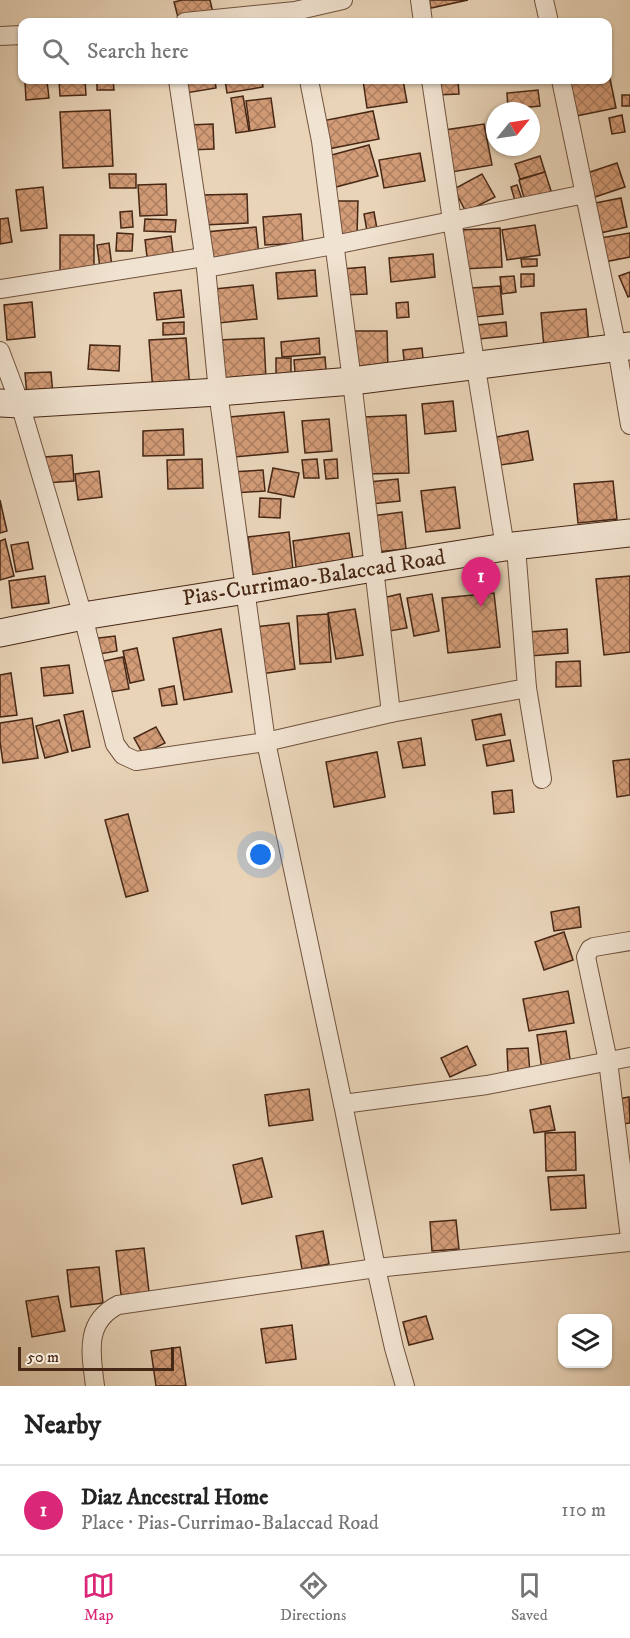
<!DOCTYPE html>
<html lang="en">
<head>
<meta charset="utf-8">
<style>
	body { margin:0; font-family:"IM FELL DW Pica",serif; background:#f6f6f6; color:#222 }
	.controls { position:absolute; right:18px; bottom:18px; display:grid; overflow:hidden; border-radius:12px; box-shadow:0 2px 4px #0004 }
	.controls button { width:54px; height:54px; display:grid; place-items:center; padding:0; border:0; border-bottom:2px solid #e0e0e0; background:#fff; color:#222; font:30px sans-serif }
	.compass { position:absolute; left:486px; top:102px; width:54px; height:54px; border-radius:50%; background:#fff; box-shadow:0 2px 4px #0004; rotate:60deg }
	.scale { position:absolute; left:18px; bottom:15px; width:156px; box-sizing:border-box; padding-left:6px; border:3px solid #472715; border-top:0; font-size:16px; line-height:21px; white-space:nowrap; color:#472715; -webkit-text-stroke:4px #f1e3d1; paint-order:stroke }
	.you { position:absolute; left:261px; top:855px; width:21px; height:21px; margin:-15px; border:4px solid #fff; border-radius:50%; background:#1a73e8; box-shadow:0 0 0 9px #1a73e833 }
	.badge { display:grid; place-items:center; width:39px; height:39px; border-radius:50%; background:#db2777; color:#fff; font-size:20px; font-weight:700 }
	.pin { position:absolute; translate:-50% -50px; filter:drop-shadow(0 2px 3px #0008) }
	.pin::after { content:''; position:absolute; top:32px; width:21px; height:18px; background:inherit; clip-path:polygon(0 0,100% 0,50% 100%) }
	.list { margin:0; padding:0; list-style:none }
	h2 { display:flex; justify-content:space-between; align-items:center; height:78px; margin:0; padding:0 24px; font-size:26px }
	h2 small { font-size:20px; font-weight:400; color:#767676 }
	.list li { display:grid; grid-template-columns:39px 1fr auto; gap:18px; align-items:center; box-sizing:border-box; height:90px; padding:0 24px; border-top:2px solid #e0e0e0 }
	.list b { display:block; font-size:22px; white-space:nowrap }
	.list p { margin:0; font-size:20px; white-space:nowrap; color:#767676 }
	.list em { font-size:20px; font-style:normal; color:#767676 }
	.icon { flex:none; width:33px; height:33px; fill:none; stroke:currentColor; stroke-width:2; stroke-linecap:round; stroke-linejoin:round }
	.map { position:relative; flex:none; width:630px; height:1386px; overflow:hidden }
	.search { position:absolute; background:#fff; box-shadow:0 2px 4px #0004; left:18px; right:18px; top:18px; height:66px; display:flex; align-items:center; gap:15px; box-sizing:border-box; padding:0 21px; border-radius:12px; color:#767676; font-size:22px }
	.sheet { height:168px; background:#fff }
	nav { display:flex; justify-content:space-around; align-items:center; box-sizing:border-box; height:84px; border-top:2px solid #e0e0e0; background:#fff; font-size:16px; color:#767676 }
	nav a { display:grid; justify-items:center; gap:3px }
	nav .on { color:#db2777 }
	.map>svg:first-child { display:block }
	.building { fill:url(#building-cross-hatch); stroke:#472715; stroke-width:1.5 }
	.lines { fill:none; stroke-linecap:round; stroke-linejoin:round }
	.street-casing { stroke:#70523e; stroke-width:20 }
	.secondary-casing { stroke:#472715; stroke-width:29 }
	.street { stroke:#f1e3d1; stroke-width:18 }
	.secondary { stroke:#f1e3d1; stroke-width:27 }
	.labels { text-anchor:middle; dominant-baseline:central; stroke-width:6; stroke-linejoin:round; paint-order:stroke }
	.street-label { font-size:22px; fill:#472715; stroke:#f1e3d1 }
</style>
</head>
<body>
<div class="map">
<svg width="630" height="1386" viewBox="0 0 630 1386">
	<defs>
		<pattern id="building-cross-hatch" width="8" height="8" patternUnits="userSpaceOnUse" patternTransform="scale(1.5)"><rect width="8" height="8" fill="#d39c78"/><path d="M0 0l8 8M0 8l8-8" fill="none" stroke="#ad7f61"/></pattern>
	</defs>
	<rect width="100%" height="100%" fill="#e9d4b8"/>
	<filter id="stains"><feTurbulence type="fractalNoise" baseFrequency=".00333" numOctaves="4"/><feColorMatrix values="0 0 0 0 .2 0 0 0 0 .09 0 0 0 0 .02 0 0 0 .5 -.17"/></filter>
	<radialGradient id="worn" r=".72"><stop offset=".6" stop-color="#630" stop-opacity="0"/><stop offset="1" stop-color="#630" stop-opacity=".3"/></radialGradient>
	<g class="building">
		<polygon points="182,0 210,0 213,13 179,21 174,2"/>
		<polygon points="429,0 468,0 431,8"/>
		<polygon points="608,69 616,108 571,117 563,80 608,80"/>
		<polygon points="59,80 85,80 86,95 60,96"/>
		<polygon points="97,80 113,80 114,90 97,90"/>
		<polygon points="184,80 215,80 216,88 186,93"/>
		<polygon points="225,80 262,80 263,87 227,93"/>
		<polygon points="363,80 403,80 407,102 367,108"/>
		<polygon points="435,80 458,80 459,94 436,95"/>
		<polygon points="47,81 49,98 26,100 25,82"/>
		<polygon points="538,90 540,106 508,109 507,93"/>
		<rect x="622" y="95" width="8" height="11"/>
		<polygon points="243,96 249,131 236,133 231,98"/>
		<polygon points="271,98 275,127 250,131 246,101"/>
		<polygon points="110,110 113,166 63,168 60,112"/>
		<polygon points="373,111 379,139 328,149 322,121"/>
		<polygon points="622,115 625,132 612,134 609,118"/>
		<polygon points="213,124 214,149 189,150 188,125"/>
		<polygon points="484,124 492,165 452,172 445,130"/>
		<polygon points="369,145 378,176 332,188 324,157"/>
		<polygon points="420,153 425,181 384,188 379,160"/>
		<polygon points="540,156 545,172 520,179 515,164"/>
		<polygon points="617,163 625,187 592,198 584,174"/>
		<polygon points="545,172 553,197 526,205 519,180"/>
		<polygon points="109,174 136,174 136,188 110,188"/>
		<polygon points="482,174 495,197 466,212 454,189"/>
		<polygon points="166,184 167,215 140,216 138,185"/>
		<polygon points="517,185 523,202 516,204 511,187"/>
		<polygon points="43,187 47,228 21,231 16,190"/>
		<polygon points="247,194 248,223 203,225 201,195"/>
		<polygon points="621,198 627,227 596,234 590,204"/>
		<polygon points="336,201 358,201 357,235 336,235"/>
		<polygon points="132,211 133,227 121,228 120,212"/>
		<polygon points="374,212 377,229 367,231 364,214"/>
		<polygon points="301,214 303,243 265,245 263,217"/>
		<polygon points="8,218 12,242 0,244 0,219"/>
		<polygon points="145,219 176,220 175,232 144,231"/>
		<polygon points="535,225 540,255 507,260 502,230"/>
		<polygon points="256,227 259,255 210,260 206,232"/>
		<polygon points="500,228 502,267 462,269 460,230"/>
		<polygon points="117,233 133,234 132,251 116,251"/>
		<polygon points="630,233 630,257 604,262 600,238"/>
		<rect x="60" y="235" width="34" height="36"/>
		<polygon points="171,236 174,261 148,265 145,240"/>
		<polygon points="109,243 112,267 100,268 97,245"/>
		<polygon points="433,254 435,277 391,282 389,258"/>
		<polygon points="521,259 537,259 537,266 522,267"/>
		<polygon points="365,267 367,294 344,295 342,269"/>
		<polygon points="315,270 317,296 278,299 276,273"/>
		<polygon points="630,272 630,296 628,297 619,276"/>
		<polygon points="521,274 534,274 534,286 521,287"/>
		<polygon points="514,276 516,292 502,294 500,277"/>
		<polygon points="253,285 257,319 219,323 215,289"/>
		<polygon points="500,286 503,314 475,317 472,288"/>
		<polygon points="181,290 184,317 157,320 154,293"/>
		<polygon points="32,302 35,337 7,340 4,305"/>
		<polygon points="408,302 409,317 397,318 396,303"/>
		<polygon points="586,309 589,345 544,348 541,313"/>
		<polygon points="184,322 184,334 163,335 163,323"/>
		<polygon points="506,322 507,336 479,339 478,325"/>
		<polygon points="352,331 387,331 388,371 353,372"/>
		<polygon points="186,338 190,390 153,392 149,340"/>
		<polygon points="264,338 266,379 221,382 219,340"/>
		<polygon points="319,338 320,354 282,357 281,342"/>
		<polygon points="90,345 120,346 119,371 88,369"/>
		<polygon points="422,348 424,369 405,370 403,350"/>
		<polygon points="325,357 327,382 296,384 294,360"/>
		<rect x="276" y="358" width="15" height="24"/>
		<polygon points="51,372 53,395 27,397 25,373"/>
		<polygon points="453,401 456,431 425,434 422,404"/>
		<polygon points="284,412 288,452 234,457 230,417"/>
		<polygon points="406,415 409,473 367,474 365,417"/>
		<polygon points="329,419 332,451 305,453 302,421"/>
		<polygon points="183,429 184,455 143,456 143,431"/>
		<polygon points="528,431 533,460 501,465 496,437"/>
		<polygon points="72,455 74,481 45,483 44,457"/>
		<polygon points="202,459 203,488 168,489 167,460"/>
		<polygon points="317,459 319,478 304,478 302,460"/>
		<polygon points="337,459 338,478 326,479 324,460"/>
		<polygon points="273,468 299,473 294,497 268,492"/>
		<polygon points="263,470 265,491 234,493 232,472"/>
		<polygon points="99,471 102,497 78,500 75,474"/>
		<polygon points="398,479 400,501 371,504 369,482"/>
		<polygon points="613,481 617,519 578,523 574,484"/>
		<polygon points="455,487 460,528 426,532 421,491"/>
		<polygon points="260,498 281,499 280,518 259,517"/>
		<polygon points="0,500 7,531 0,533"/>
		<polygon points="402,512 406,549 376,552 372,516"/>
		<polygon points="289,532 293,570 253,575 248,537"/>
		<polygon points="349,533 354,566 297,575 293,541"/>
		<polygon points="5,539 14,576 0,580 0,541"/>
		<polygon points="28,542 33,569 16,572 11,545"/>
		<polygon points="45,576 49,603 12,608 9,581"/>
		<polygon points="630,576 630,652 604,655 596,579"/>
		<polygon points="494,593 500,647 448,653 442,598"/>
		<polygon points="400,594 407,628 384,632 378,599"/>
		<polygon points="432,594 439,631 414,636 407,598"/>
		<polygon points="355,609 363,655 336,659 328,613"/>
		<polygon points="328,614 331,662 300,664 297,616"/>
		<polygon points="289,623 295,669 261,674 255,627"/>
		<polygon points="221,629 232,692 184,700 173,638"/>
		<polygon points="567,629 568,653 530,656 529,632"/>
		<polygon points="115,636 117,651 94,655 91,639"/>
		<polygon points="137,648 144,680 130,683 123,651"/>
		<polygon points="123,657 129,689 104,693 99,662"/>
		<polygon points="580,661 581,686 556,687 556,662"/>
		<polygon points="69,665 73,693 44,696 41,668"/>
		<polygon points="11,673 17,715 0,717 0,675"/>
		<polygon points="174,686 177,704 162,706 159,689"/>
		<polygon points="83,711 90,747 72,751 64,715"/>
		<polygon points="501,714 505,735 476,740 472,720"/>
		<polygon points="32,718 38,758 3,763 0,742 0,723"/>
		<polygon points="59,720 68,752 45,758 36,726"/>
		<polygon points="156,727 165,743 143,754 134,738"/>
		<polygon points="421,738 425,765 403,768 398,742"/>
		<polygon points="510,740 514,761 487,766 483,745"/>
		<polygon points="377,752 385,797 334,807 326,762"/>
		<polygon points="630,759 630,795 617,797 613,761"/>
		<polygon points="512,790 514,812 494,814 492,792"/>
		<polygon points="128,814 148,891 126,897 105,820"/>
		<polygon points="579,907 581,927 554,931 551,912"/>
		<polygon points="564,932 573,960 544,970 535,942"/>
		<polygon points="568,991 574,1023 529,1031 523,999"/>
		<polygon points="566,1031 571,1066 542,1070 537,1035"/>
		<polygon points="467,1046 476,1065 450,1077 441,1058"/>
		<polygon points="528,1048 530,1073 508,1073 507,1049"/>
		<polygon points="309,1089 313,1120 269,1126 265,1095"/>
		<polygon points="629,1097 630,1123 621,1124 618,1099"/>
		<polygon points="550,1106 555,1130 534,1133 530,1110"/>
		<polygon points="575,1132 576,1170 546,1171 545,1133"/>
		<polygon points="262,1158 272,1197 242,1204 233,1165"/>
		<polygon points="584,1175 586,1208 551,1210 548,1177"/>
		<polygon points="456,1220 459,1249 432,1251 430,1222"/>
		<polygon points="323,1231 329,1264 302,1269 296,1236"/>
		<polygon points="144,1248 149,1292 121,1295 116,1251"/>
		<polygon points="99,1267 103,1303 71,1307 67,1270"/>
		<polygon points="58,1296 65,1331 32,1337 26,1301"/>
		<polygon points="426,1316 433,1339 409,1345 403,1322"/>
		<polygon points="292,1325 296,1359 266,1363 261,1329"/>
		<polygon points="180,1347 186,1386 156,1386 151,1351"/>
	</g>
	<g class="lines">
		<g class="street-casing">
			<g id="street">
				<polyline points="420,0 423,22"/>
				<polyline points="544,0 549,22"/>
				<polyline points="185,22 295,11 343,0"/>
				<polyline points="0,36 22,35"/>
				<polyline points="178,80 206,268 218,392 266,742 343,1104 376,1268 394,1348 405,1386"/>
				<polyline points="309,80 321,141 352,381 391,713"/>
				<polyline points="431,80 452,220 505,547"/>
				<polyline points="561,80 617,348 630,425"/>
				<polyline points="206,268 334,245 585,194"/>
				<polyline points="0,289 204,257"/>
				<polyline points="0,351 20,404 83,616 115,744 123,755 136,761 266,742 391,713 527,688 516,547"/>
				<polyline points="527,688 542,779"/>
				<polyline points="630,941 594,947 590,949 586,957 608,1061 630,1238"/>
				<polyline points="343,1104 487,1085 630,1057"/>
				<path d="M95,1386c-4,-32 -11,-64 23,-81l258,-37 254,-26"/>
			</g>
		</g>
		<g class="secondary-casing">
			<g id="secondary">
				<polyline points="0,403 20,404 218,392 352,381 630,346"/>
				<polyline points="0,633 83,616 246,590 373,568 505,547 630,533"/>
			</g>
		</g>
		<use href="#street" class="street"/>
		<use href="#secondary" class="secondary"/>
	</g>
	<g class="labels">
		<g class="street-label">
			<text transform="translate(314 578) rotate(-9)">Pias-Currimao-Balaccad Road</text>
		</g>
	</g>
	<rect width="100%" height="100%" filter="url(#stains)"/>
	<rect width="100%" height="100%" fill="url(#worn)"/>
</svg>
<div class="controls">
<button><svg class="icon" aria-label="layers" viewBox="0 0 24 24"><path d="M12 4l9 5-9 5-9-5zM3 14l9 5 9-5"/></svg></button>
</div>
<svg class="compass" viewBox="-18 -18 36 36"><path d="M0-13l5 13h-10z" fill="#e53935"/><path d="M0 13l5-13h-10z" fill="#767676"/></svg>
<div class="scale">50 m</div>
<div class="you"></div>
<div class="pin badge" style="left:481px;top:607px">1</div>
<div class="search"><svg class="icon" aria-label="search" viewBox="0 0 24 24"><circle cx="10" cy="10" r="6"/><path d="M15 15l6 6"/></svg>Search here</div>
</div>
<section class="sheet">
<h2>Nearby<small></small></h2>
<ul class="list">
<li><span class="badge">1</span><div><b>Diaz Ancestral Home</b><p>Place · Pias-Currimao-Balaccad Road</p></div><em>110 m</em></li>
</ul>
</section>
<nav>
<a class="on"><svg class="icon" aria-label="map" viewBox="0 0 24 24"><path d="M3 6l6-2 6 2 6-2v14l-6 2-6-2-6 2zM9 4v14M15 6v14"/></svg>Map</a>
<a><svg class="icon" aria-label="directions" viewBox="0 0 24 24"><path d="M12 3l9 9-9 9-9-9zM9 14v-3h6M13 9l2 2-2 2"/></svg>Directions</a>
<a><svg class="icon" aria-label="saved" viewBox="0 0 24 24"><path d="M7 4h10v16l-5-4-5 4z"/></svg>Saved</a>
</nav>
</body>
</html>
